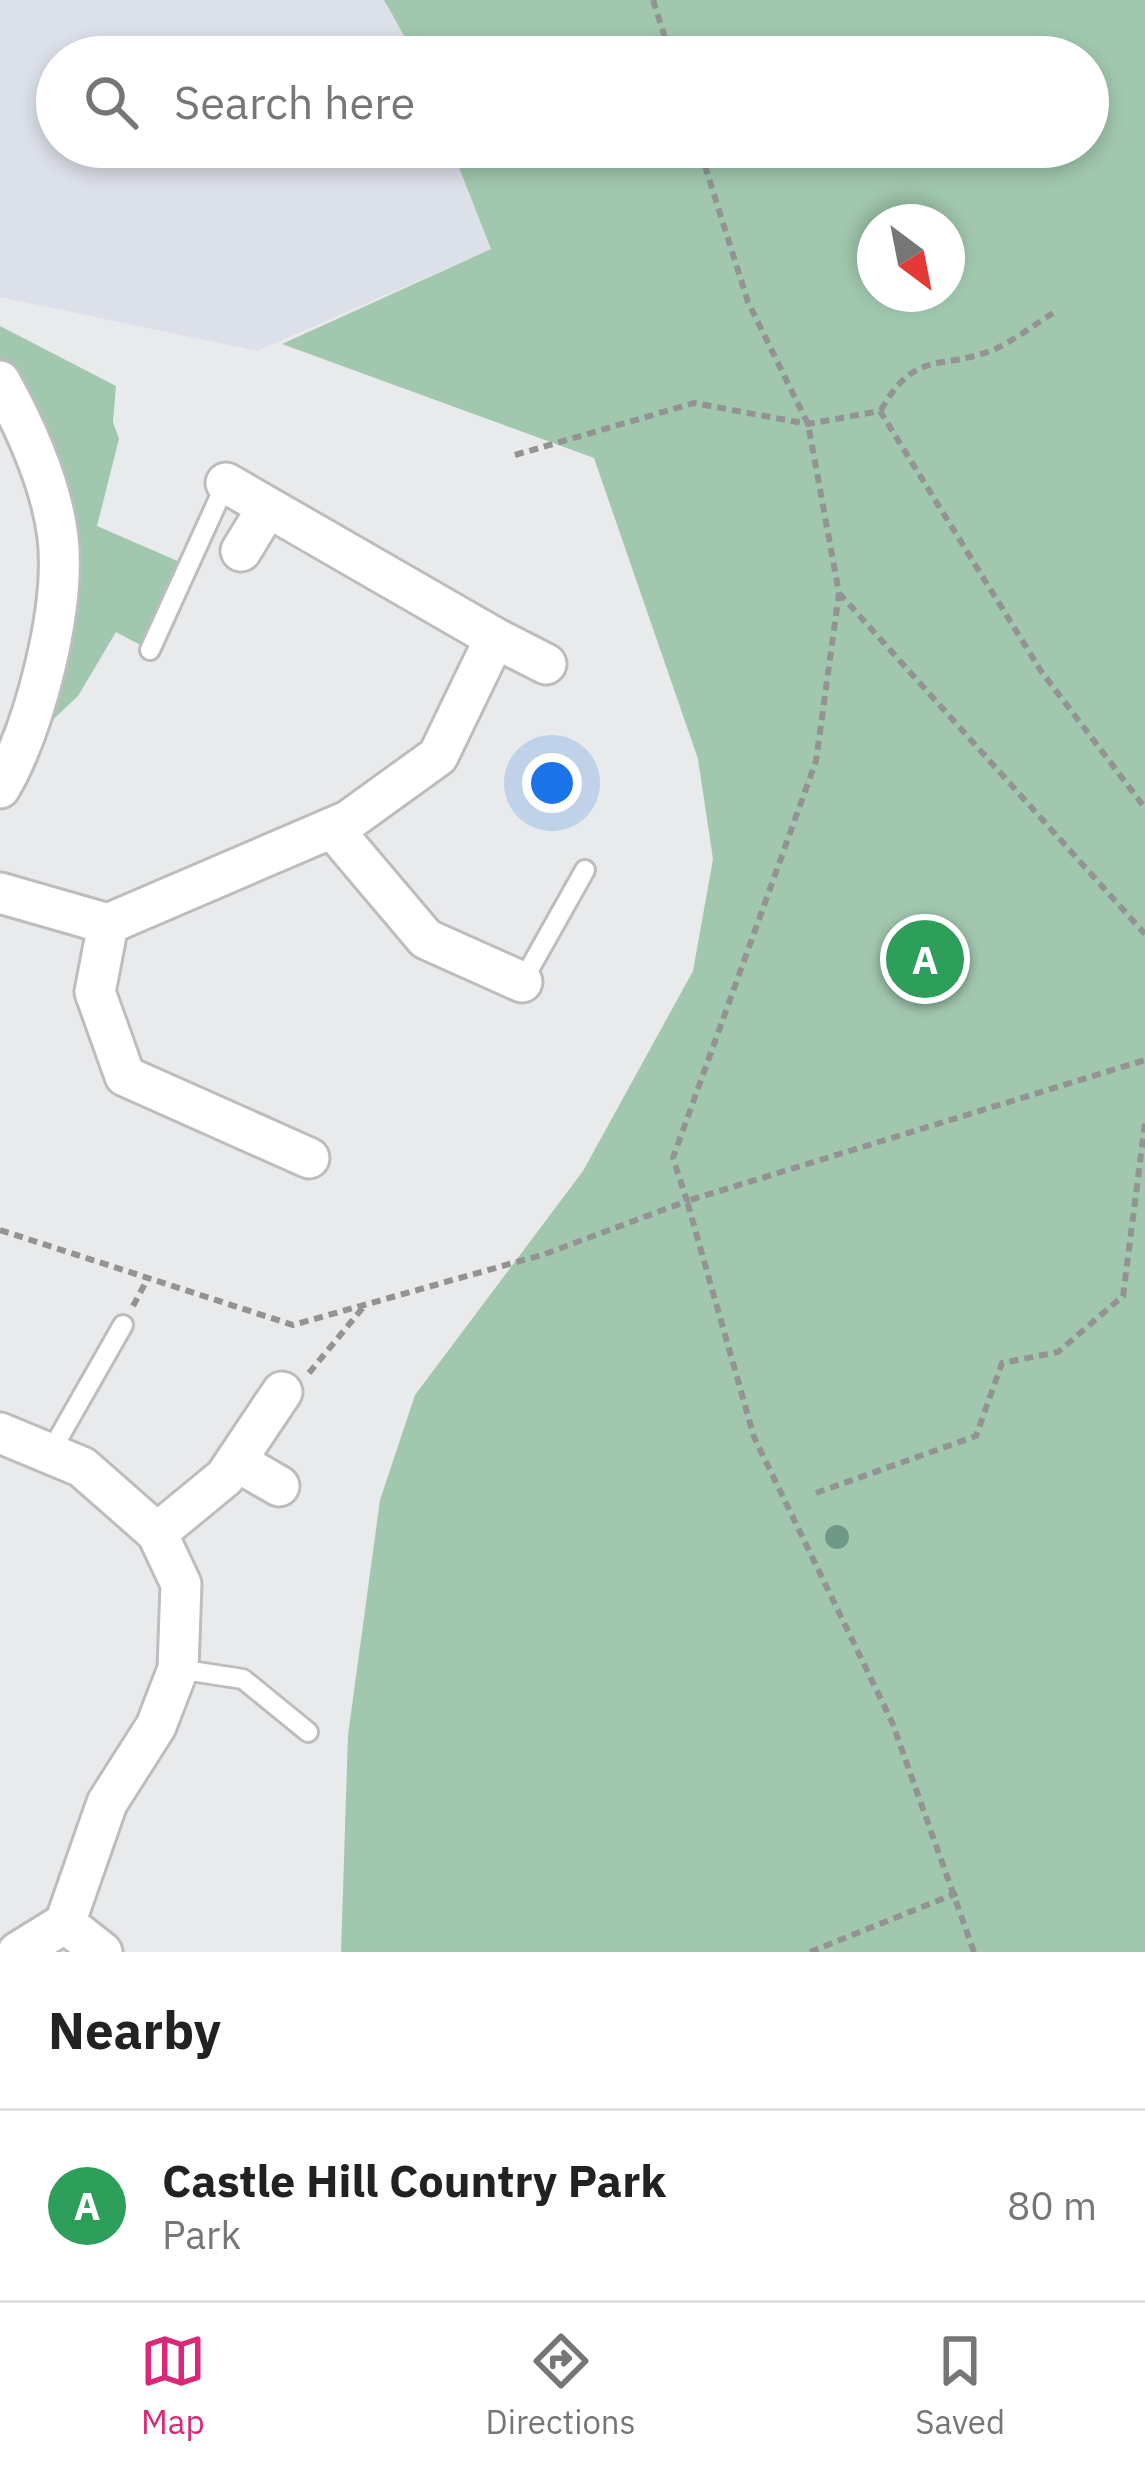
<!DOCTYPE html>
<html lang="en">
<head>
<meta charset="utf-8">
<style>
	body { margin:0; font-family:"IBM Plex Sans",sans-serif; background:#f2f2f2; color:#222 }
	.compass { position:absolute; left:857px; top:204px; width:108px; height:108px; border-radius:50%; background:#fff; box-shadow:0 6px 18px #0003; rotate:148deg }
	.you { position:absolute; left:552px; top:783px; width:42px; height:42px; margin:-30px; border:9px solid #fff; border-radius:50%; background:#1a73e8; box-shadow:0 0 0 18px #1a73e833 }
	.badge { display:grid; place-items:center; width:78px; height:78px; border-radius:50%; background:#db2777; color:#fff; font-size:39px; font-weight:700 }
	.pin { position:absolute; translate:-50% -50%; border:6px solid #fff; box-shadow:0 3px 12px #0006 }
	.list { margin:0; padding:0; list-style:none }
	h2 { display:flex; justify-content:space-between; align-items:center; height:156px; margin:0; padding:0 48px; font-size:51px }
	h2 small { font-size:39px; font-weight:400; color:#767676 }
	.list li { display:grid; grid-template-columns:78px 1fr auto; gap:36px; align-items:center; box-sizing:border-box; height:192px; padding:0 48px; border-top:3px solid #e0e0e0 }
	.list b { display:block; font-size:45px; white-space:nowrap }
	.list p { margin:0; font-size:39px; white-space:nowrap; color:#767676 }
	.list em { font-size:39px; font-style:normal; color:#767676 }
	.icon { flex:none; width:66px; height:66px; fill:none; stroke:currentColor; stroke-width:2; stroke-linecap:round; stroke-linejoin:round }
	.map { position:relative; flex:none; width:1145px; height:1952px; overflow:hidden }
	.search { position:absolute; background:#fff; box-shadow:0 6px 18px #0003; left:36px; right:36px; top:36px; height:132px; display:flex; align-items:center; gap:30px; box-sizing:border-box; padding:0 42px; border-radius:66px; color:#767676; font-size:45px }
	.sheet { height:348px; background:#fff }
	nav { display:flex; justify-content:space-around; align-items:center; box-sizing:border-box; height:168px; border-top:3px solid #e0e0e0; background:#fff; font-size:33px; color:#767676 }
	nav a { display:grid; justify-items:center; gap:6px }
	nav .on { color:#db2777 }
	.map>svg:first-child { display:block }
	.built { fill:#dce0e9 }
	.green { fill:#a1c8af; fill-rule:evenodd }
	.lines { fill:none; stroke-linecap:round; stroke-linejoin:round }
	.lane-casing { stroke:#bcbdbf; stroke-width:24 }
	.street-casing { stroke:#bcbdbf; stroke-width:45 }
	.path { stroke:#939394; stroke-width:6; stroke-dasharray:9 6; stroke-linecap:butt }
	.lane { stroke:#fff; stroke-width:18 }
	.street { stroke:#fff; stroke-width:39 }
	.tree { fill:#709886 }
</style>
</head>
<body>
<div class="map">
<svg width="1145" height="1952" viewBox="0 0 1145 1952">
	<rect width="100%" height="100%" fill="#e9eaeb"/>
	<polygon class="built" points="0,0 392,0 420,57 57,57 57,147 458,147 491,249 257,351 0,297"/>
	<g class="green">
		<path d="M384,0h761v1952h-804l7,-217 32,-235 35,-105 168,-224 110,-200 20,-112 -15,-100 -104,-301 -312,-114 209,-95 -40,-102h637v-90h-672zM875,222h72v72h-72z"/>
		<polygon points="0,326 116,386 113,422 119,439 97,526 189,566 150,650 116,632 78,696 25,746 56,596 0,381"/>
	</g>
	<g class="lines">
		<g class="lane-casing">
			<g id="lane">
				<polyline points="150,650 226,483"/>
				<polyline points="522,982 585,870"/>
				<polyline points="50,1453 123,1325"/>
				<polyline points="178,1669 243,1679 308,1732"/>
			</g>
		</g>
		<g class="street-casing">
			<g id="street">
				<path d="M0,381c26,47 51,101 58,156 8,71 -23,191 -58,251"/>
				<polyline points="241,551 266,510"/>
				<polyline points="495,638 546,664"/>
				<polyline points="332,828 426,939 522,982"/>
				<polyline points="0,893 108,924 348,821 438,756 495,638 226,483"/>
				<polyline points="108,924 95,992 125,1076 309,1158"/>
				<polyline points="0,1433 82,1467 157,1533 181,1584 178,1669 156,1726 107,1803 65,1923"/>
				<polyline points="236,1461 279,1486"/>
				<polyline points="157,1533 225,1477 282,1392"/>
				<polyline points="18,1952 65,1923 102,1952"/>
			</g>
		</g>
		<g class="path">
			<polyline points="653,0 671,57"/>
			<path d="M881,410c36,-63 59,-38 114,-61 20,-9 40,-25 58,-36"/>
			<polyline points="515,455 694,403 808,424 880,411 1041,671 1145,808"/>
			<polyline points="839,593 1145,934"/>
			<polyline points="0,1230 293,1325 545,1254 687,1201 673,1158 816,761 839,593 808,424 748,302 699,147"/>
			<polyline points="133,1306 148,1278"/>
			<polyline points="309,1373 365,1305"/>
			<polyline points="816,1493 976,1436 1002,1363 1058,1352 1123,1296 1145,1123"/>
			<polyline points="810,1952 957,1893"/>
			<polyline points="974,1952 892,1722 754,1437 687,1201 1145,1060"/>
		</g>
		<use href="#lane" class="lane"/>
		<use href="#street" class="street"/>
	</g>
	<circle class="tree" cx="837" cy="1537" r="12"/>
</svg>
<svg class="compass" viewBox="-18 -18 36 36"><path d="M0-13l5 13h-10z" fill="#e53935"/><path d="M0 13l5-13h-10z" fill="#767676"/></svg>
<div class="you"></div>
<div class="pin badge" style="left:925px;top:959px;background:#2e9e5b">A</div>
<div class="search"><svg class="icon" aria-label="search" viewBox="0 0 24 24"><circle cx="10" cy="10" r="6"/><path d="M15 15l6 6"/></svg>Search here</div>
</div>
<section class="sheet">
<h2>Nearby<small></small></h2>
<ul class="list">
<li><span class="badge" style="background:#2e9e5b">A</span><div><b>Castle Hill Country Park</b><p>Park</p></div><em>80 m</em></li>
</ul>
</section>
<nav>
<a class="on"><svg class="icon" aria-label="map" viewBox="0 0 24 24"><path d="M3 6l6-2 6 2 6-2v14l-6 2-6-2-6 2zM9 4v14M15 6v14"/></svg>Map</a>
<a><svg class="icon" aria-label="directions" viewBox="0 0 24 24"><path d="M12 3l9 9-9 9-9-9zM9 14v-3h6M13 9l2 2-2 2"/></svg>Directions</a>
<a><svg class="icon" aria-label="saved" viewBox="0 0 24 24"><path d="M7 4h10v16l-5-4-5 4z"/></svg>Saved</a>
</nav>
</body>
</html>
